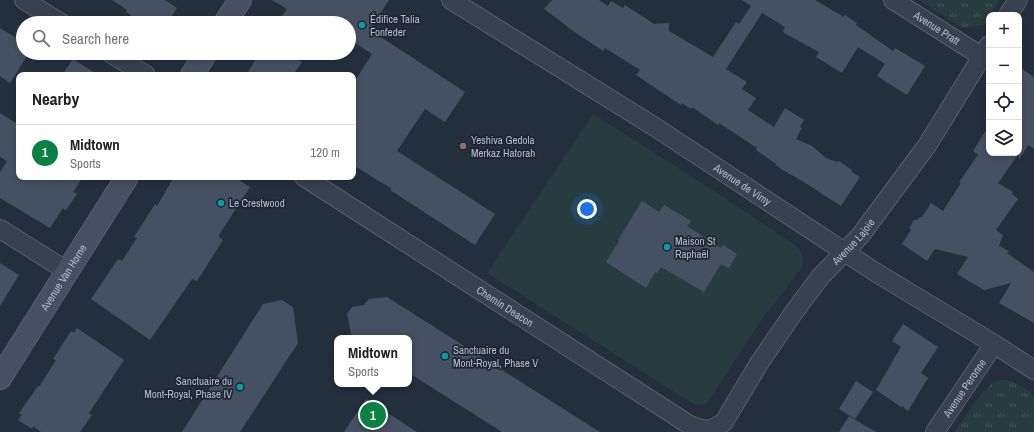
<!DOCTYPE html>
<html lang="en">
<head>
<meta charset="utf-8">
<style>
	body { margin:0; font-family:"Archivo Narrow",sans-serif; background:#f2f2f2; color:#202124 }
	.controls { position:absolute; right:12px; top:12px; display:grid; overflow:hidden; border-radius:8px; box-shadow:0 2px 6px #0003 }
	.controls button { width:36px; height:36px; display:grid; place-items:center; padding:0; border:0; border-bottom:1px solid #e0e0e0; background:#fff; color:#202124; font:20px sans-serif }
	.you { position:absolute; left:587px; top:209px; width:14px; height:14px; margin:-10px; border:3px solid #fff; border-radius:50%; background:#1a73e8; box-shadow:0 0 0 6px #1a73e833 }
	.badge { display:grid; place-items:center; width:26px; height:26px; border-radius:50%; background:#0b8043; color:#fff; font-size:13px; font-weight:700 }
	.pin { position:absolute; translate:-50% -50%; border:2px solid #fff; box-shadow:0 1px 4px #0006 }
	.popup { position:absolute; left:334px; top:335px; width:78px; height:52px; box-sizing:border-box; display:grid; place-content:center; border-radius:8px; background:#fff; filter:drop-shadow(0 1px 3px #0005); font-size:13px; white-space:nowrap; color:#757577 }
	.popup b { font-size:15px; color:#202124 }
	.popup::after { content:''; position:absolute; left:50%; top:100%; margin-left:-8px; border:8px solid transparent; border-top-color:#fff }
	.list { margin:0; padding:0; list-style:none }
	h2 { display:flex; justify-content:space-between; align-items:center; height:52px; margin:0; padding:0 16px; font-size:17px }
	h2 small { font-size:13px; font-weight:400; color:#757577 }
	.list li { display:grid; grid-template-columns:26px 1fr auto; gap:12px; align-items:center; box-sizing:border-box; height:56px; padding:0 16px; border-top:1px solid #e0e0e0 }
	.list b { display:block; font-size:15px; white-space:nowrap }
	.list p { margin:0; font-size:13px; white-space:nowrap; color:#757577 }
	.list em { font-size:13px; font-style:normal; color:#757577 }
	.icon { flex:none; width:22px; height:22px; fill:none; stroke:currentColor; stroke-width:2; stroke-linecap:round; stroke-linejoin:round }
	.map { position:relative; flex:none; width:1034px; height:432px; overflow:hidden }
	.search { position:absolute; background:#fff; box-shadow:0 2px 6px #0003; left:16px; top:16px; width:340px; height:44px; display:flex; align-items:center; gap:10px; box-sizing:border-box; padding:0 14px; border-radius:22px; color:#757577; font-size:15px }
	.panel { position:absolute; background:#fff; box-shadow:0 2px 6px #0003; left:16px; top:72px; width:340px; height:108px; border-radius:8px }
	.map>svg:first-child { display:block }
	.park { fill:url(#park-tufts) }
	.garden { fill:#263c3f }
	.building { fill:#455162 }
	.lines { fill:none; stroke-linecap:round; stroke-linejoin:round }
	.street-casing { stroke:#565f6c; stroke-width:20 }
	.secondary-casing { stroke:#565f6c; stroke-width:24 }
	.street { stroke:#38414e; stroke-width:18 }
	.secondary { stroke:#465061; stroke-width:22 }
	.culture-dot { fill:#0f9aa8; stroke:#1d2633; stroke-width:1.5 }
	.education-dot { fill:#8d6e63; stroke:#1d2633; stroke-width:1.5 }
	.labels { text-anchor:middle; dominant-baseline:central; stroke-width:3.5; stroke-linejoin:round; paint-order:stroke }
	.poi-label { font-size:11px; fill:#b4bcc9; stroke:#1d2633; text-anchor:start }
	.street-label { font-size:11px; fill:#b4bcc9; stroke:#1d2633 }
</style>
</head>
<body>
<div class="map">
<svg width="1034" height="432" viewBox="0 0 1034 432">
	<defs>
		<pattern id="park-tufts" width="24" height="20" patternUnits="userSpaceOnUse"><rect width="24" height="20" fill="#263c3f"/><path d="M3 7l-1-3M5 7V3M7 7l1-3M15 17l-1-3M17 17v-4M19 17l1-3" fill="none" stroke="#435659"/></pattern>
	</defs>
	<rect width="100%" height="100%" fill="#242f3e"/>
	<g class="park">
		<polygon points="919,0 1000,0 991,15 989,15 989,18 984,25 963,28"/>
		<path d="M1007,380l12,5 15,10v37h-79c7,-11 30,-48 42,-51 3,-1 7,-1 10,-1z"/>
	</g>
	<path class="garden" d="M593,114l123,78 79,53c7,7 10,14 6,24l-41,53 -50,77 -6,6h-9l-208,-132z"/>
	<g class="building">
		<polygon points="112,0 165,0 177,8 167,23 138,23 129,17 131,15 126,12 127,10"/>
		<polygon points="272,0 389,0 370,30 465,92 445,122 425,109 397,151 495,214 475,245 390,190 392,189 353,165 353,84 372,54 349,39 349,23 293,23 282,16 287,9"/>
		<polygon points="552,0 599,0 608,6 611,1 623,8 625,5 654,24 669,23 669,31 713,57 736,22 739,24 751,6 742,0 815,0 844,17 845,15 857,23 856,25 893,51 895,48 925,66 907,95 877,76 885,64 858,47 842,73 816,57 819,52 784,33 783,31 785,27 762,13 726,69 747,82 742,89 756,98 748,110 774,127 785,108 804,120 800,127 802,128 796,139 812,146 826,158 837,162 839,161 852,170 852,172 860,177 841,206 807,184 783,170 775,165 776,164 756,150 757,148 719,123 718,125 692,107 691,109 682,103 681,105 636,75 640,70 605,48 603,51 576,33 544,9"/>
		<polygon points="0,28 23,42 23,53 29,53 10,83 0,76"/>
		<polygon points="260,53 301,53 297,59 302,62 293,75 246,75"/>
		<polygon points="73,59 98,75 62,75"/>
		<polygon points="1019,67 1034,77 1034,149 1028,145 1019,160 1019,153 998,183 1013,192 1012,194 1018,199 996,230 1003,235 999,246 1009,251 1007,253 1034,272 1034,323 999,303 1011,283 984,290 957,274 968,257 935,249 927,261 902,244 911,230 909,228 914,220 917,220 920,217 922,217 931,203 943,211 961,183 959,182 978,155 973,151 989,125 989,153 1019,153"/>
		<polygon points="0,113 19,125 19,177 83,177 73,192 77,194 66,210 63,208 50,228 0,198 0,172 7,161 0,157"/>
		<polygon points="174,177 234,177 250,187 219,235 219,237 223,240 197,281 192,279 150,340 91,299 118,259 122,261 137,238 134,237 155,204 157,206"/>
		<polygon points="642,201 659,212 664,205 691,221 687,226 721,248 723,245 737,254 729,268 721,264 704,292 661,267 657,273 655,272 646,288 606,262 619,241 618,240"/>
		<polygon points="0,263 19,275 0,306"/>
		<polygon points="387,297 600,432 502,432 409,373 409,338 352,338 347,314 352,307 364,305 369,299"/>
		<polygon points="282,300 293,307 298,343 240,432 182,432 263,304"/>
		<polygon points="903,324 938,347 921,373 928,378 908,411 902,406 901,407 876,390 901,347 892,341"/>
		<polygon points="77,328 124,360 89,413 92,415 80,432 41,432 33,426 32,429 18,420 22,415 19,413 38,386 39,387 56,360 53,359 71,331 74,333"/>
		<polygon points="856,381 873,392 855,419 839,409"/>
		<polygon points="366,399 417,432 344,432"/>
		<polygon points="849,416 876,432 839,432"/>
	</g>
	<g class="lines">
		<g class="street-casing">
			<g id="street">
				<polyline points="24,0 61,23"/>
				<path id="s1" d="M451,0l204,127 217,143 122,74 40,26"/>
				<path id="s2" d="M893,0l88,56"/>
				<polyline points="1008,15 1018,0"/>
				<polyline points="110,53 146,75"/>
				<path id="s3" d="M304,177l384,247c14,7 23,8 36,-2l34,-57 36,-53 27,-36 39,-40 68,-92 61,-99"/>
				<polyline points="0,229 67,271"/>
				<path id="s4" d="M935,432l59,-88"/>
			</g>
		</g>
		<g class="secondary-casing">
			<g id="secondary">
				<polyline points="225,23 240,0"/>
				<polyline points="192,75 206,53"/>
				<path id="s5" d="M0,378l127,-201"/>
			</g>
		</g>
		<use href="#street" class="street"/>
		<use href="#secondary" class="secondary"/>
	</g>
	<g class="culture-dot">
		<circle cx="362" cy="25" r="4"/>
		<circle cx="221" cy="203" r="4"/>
		<circle cx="667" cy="247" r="4"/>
		<circle cx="445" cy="356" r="4"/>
		<circle cx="240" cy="387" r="4"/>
	</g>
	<circle class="education-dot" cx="463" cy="146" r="4"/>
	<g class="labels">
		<g class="poi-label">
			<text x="370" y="19">Édifice Talia<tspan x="370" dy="13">Fonfeder</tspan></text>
			<text x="471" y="140">Yeshiva Gedola<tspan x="471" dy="13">Merkaz Hatorah</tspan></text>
			<text x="229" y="203">Le Crestwood</text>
			<text x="675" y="241">Maison St<tspan x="675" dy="13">Raphaël</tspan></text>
			<text x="453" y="350">Sanctuaire du<tspan x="453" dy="13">Mont-Royal, Phase V</tspan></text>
			<text x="232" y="381" text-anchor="end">Sanctuaire du<tspan x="232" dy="13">Mont-Royal, Phase IV</tspan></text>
		</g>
		<g class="street-label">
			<text stroke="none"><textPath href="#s2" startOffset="52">Avenue Pratt</textPath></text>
			<text stroke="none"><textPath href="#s1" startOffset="345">Avenue de Vimy</textPath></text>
			<text stroke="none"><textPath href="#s3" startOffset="718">Avenue Lajoie</textPath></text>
			<text stroke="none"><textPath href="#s5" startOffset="119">Avenue Van Horne</textPath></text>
			<text stroke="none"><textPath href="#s3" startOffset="239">Chemin Deacon</textPath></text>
			<text stroke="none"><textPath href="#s4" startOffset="53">Avenue Peronne</textPath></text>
		</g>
	</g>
</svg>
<div class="controls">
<button>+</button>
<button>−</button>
<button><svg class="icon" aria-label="locate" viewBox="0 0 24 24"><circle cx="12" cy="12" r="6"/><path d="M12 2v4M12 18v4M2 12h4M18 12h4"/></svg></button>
<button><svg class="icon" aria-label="layers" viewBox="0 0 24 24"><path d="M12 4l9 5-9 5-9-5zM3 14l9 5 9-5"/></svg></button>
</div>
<div class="you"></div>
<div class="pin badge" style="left:373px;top:415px">1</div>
<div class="popup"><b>Midtown</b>Sports</div>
<div class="search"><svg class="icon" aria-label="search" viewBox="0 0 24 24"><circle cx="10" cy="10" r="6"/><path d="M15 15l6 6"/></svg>Search here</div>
<section class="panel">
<h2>Nearby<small></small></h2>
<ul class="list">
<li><span class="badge">1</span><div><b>Midtown</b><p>Sports</p></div><em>120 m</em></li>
</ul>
</section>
</div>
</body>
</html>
